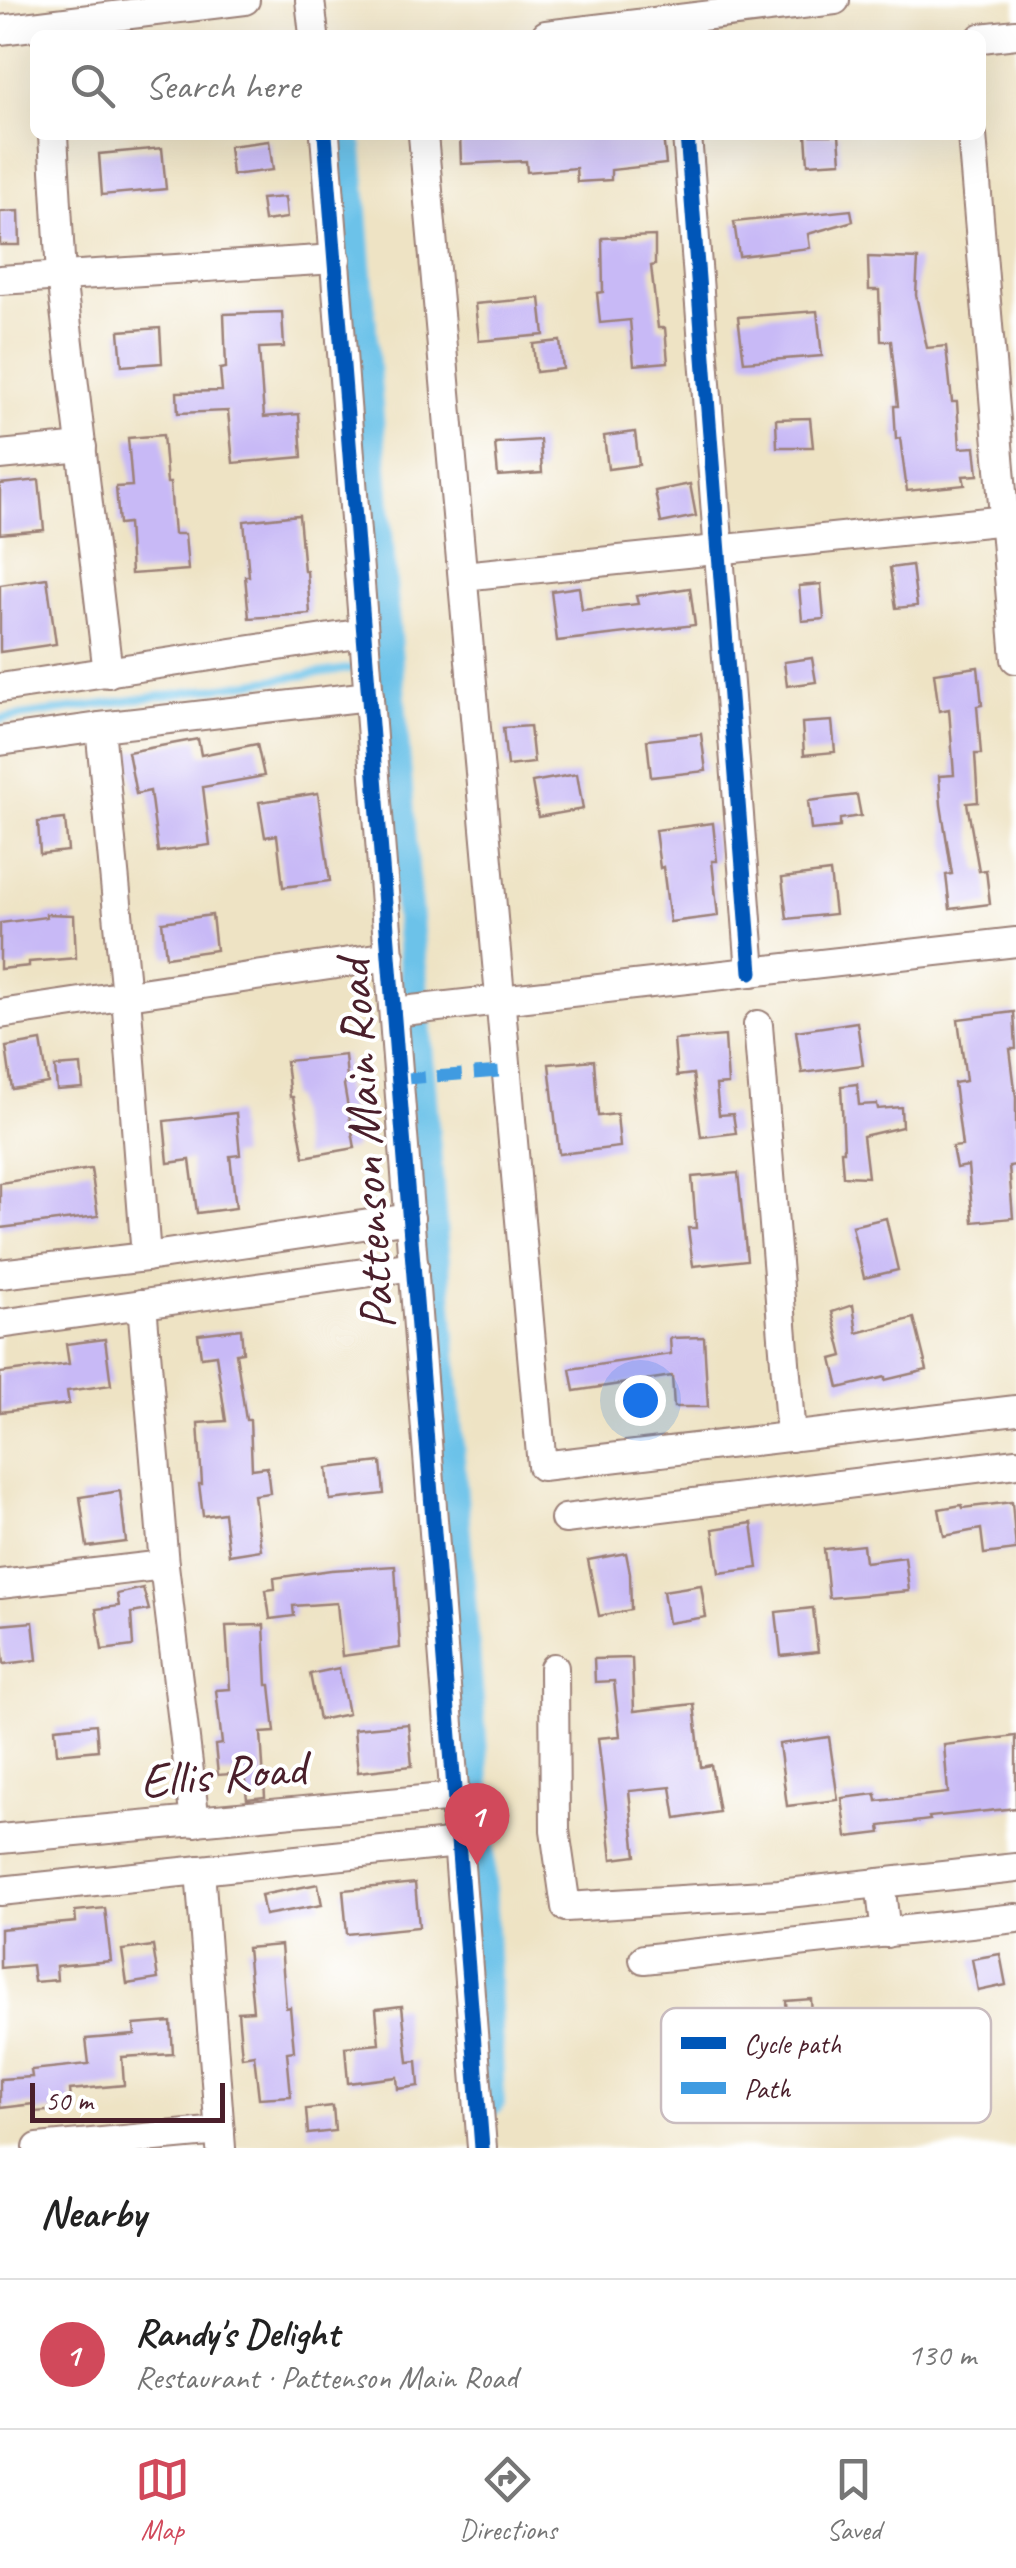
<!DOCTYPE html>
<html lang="en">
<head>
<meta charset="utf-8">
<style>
	body { margin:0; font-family:Caveat,sans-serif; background:#f6f6f6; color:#222 }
	.scale { position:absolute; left:30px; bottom:25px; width:195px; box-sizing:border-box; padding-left:10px; border:5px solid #4a1f2b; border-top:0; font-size:28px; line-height:35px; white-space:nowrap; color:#4a1f2b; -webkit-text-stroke:8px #fff; paint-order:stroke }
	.you { position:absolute; left:640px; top:1400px; width:35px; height:35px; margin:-25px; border:8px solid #fff; border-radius:50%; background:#1a73e8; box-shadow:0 0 0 15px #1a73e833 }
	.badge { display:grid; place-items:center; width:65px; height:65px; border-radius:50%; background:#d1495b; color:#fff; font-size:32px; font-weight:700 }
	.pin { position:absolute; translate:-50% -82px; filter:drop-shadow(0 2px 5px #0008) }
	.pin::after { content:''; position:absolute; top:52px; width:35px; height:30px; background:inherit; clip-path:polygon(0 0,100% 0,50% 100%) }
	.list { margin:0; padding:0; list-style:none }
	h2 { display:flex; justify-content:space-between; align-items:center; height:130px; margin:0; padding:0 40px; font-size:42px }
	h2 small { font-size:32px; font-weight:400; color:#767676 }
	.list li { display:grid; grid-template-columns:65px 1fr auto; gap:30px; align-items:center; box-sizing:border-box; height:150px; padding:0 40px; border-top:2px solid #e0e0e0 }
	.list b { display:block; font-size:38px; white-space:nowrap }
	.list p { margin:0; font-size:32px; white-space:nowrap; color:#767676 }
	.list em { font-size:32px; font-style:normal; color:#767676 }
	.icon { flex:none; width:55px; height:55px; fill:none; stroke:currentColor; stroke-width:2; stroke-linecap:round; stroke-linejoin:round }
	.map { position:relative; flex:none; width:1016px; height:2148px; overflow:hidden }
	.search { position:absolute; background:#fff; box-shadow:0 10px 40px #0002; left:30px; right:30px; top:30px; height:110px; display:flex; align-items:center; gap:25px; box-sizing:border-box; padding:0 35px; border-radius:15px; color:#767676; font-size:38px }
	.sheet { height:280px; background:#fff }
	nav { display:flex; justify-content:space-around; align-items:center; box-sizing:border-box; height:140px; border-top:2px solid #e0e0e0; background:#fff; font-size:28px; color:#767676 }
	nav a { display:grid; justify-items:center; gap:5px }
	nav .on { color:#d1495b }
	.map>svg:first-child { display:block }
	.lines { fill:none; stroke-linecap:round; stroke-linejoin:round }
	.stream { stroke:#6cc2e9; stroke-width:8 }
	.canal { stroke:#6cc2e9; stroke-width:28 }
	.building { fill:#c8b9f6 }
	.minor-casing { stroke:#9c8178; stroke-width:32 }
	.minor { stroke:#fff; stroke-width:28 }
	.quiet { stroke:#409be1; stroke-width:12; stroke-dasharray:25 12; stroke-linecap:butt }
	.cycleway-casing { stroke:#fff; stroke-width:21 }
	.cycleway { stroke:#0057b8; stroke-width:15 }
	.labels { text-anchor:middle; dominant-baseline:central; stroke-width:8; stroke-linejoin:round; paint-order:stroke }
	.street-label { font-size:50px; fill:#4a1f2b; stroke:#fff }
	.key { fill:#fff; stroke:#c9bcbf; stroke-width:2.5 }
	.key-label { font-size:28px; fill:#4a1f2b }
</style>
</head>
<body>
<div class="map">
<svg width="1016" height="2148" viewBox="0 0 1016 2148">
	<rect width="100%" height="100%" fill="#fff"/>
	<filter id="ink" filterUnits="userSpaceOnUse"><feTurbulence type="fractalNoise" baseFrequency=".01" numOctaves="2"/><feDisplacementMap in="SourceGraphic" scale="20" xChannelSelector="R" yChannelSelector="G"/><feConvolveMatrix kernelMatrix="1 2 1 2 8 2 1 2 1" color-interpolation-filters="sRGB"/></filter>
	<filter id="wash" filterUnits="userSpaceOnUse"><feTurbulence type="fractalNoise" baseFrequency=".0048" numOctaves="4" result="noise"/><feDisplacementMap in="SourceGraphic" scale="40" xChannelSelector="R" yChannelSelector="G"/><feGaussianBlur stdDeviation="2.25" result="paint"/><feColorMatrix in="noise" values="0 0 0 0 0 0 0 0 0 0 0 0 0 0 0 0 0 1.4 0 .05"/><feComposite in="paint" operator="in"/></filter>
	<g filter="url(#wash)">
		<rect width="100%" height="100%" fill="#eee3c4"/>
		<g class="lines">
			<g class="stream">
				<polyline points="0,719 389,663"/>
				<polyline points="416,1261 435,1259"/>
				<polyline points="462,1832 480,1830"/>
			</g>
			<polyline class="canal" points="349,148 480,1830 491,2102"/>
		</g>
		<g id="blocks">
			<g class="building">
				<polygon points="460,135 663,135 666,164 611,170 611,180 577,182 576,168 527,172 526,161 461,164"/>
				<polygon points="806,135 839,135 841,162 808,164"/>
				<polygon points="269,141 273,170 232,175 229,146"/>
				<polygon points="162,148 166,189 102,195 99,154"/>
				<polygon points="285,197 287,218 264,221 261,199"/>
				<polygon points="851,210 853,221 808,234 810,248 739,256 734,222"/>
				<polygon points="19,211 20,245 0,245 0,212"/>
				<polygon points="655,236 655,265 651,266 658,328 665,328 668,362 634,365 630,320 600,323 597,293 603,292 602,238"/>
				<polygon points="868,257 918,259 916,295 927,348 946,346 952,402 957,402 960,448 975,447 978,475 963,476 965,485 907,491 900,438 896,439 894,406 898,406 891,341 881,341 879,290 869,290"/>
				<polygon points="540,298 544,335 479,341 475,304"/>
				<polygon points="817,311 822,356 744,362 738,317"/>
				<polygon points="282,312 284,347 259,348 264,417 299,414 302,457 233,463 228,411 178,413 177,392 222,391 220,369 226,368 224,314"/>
				<polygon points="160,328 162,363 122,366 119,331"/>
				<polygon points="560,341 563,369 536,372 533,344"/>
				<polygon points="810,418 813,447 777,447 776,419"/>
				<polygon points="635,432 639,465 608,469 604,436"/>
				<polygon points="163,435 167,483 170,483 174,534 185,534 188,570 131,574 128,523 119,524 116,487 132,486 128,438"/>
				<polygon points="540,440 542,473 498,476 495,443"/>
				<polygon points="39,480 44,530 0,534 0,484"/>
				<polygon points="690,484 696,516 661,523 655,491"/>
				<polygon points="299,515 304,571 307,571 310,614 249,618 245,576 249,576 244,521"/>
				<polygon points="912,565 917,606 896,608 890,568"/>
				<polygon points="47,578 56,644 0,652 0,585"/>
				<polygon points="821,584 824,619 802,621 799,586"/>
				<polygon points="579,587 582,610 638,604 636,596 690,588 695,625 557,641 551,591"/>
				<polygon points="812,658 816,682 787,686 784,662"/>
				<polygon points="978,667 982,705 977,706 981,754 975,754 978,802 967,803 979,871 986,870 990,904 950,909 946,875 952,874 941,805 939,776 954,775 949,709 939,711 934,673"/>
				<polygon points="832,721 835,752 804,755 802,723"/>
				<polygon points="530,726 534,763 507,766 503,728"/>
				<polygon points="701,734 706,771 651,777 647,740"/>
				<polygon points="198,739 201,755 257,744 264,776 203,787 210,845 158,852 150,791 136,794 128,752"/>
				<polygon points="577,774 583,809 538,817 532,782"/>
				<polygon points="318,793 330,881 283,887 277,835 265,837 259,802"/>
				<polygon points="857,795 861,816 840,819 840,827 811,830 808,801"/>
				<polygon points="65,819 68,851 40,854 38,822"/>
				<polygon points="713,823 717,861 712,861 718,916 670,922 663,867 660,868 655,830"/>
				<polygon points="830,872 835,914 787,919 782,878"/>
				<polygon points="46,914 74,915 76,958 29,962 29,966 0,969 0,923 46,917"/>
				<polygon points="212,915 216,950 166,957 162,922"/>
				<polygon points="1014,1012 1016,1049 1010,1049 1016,1097 1016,1165 1009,1166 1013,1218 973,1222 968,1166 956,1168 952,1147 962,1146 954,1083 966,1081 958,1019"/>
				<polygon points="857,1022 863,1065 802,1073 796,1031"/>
				<polygon points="725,1036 728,1084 716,1085 719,1115 733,1114 736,1133 701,1137 693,1074 677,1076 674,1040"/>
				<polygon points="41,1041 48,1083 12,1089 6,1047"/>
				<polygon points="345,1055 347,1079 344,1085 355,1148 304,1157 293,1097 290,1097 286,1061"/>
				<polygon points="594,1060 598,1116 617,1114 620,1147 559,1154 549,1064"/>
				<polygon points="81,1065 83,1088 57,1090 55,1067"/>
				<polygon points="857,1084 859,1105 877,1104 878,1109 901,1107 902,1127 863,1136 868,1177 843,1176 841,1151 844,1151 841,1086"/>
				<polygon points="236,1113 240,1155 230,1156 236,1208 197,1213 190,1160 168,1163 164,1121"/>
				<polygon points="91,1169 98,1216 0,1228 0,1183"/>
				<polygon points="738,1173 747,1260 693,1266 688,1228 696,1228 692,1177"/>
				<polygon points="886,1218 898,1270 864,1278 852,1226"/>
				<polygon points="853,1305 857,1333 914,1318 927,1370 885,1380 885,1377 839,1388 832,1359 843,1356 832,1312"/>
				<polygon points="241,1329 243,1352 236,1353 246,1420 250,1420 252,1469 267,1467 270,1493 254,1495 261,1550 229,1555 224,1513 203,1516 199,1484 202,1484 198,1423 226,1421 216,1355 201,1357 198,1334"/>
				<polygon points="704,1337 708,1407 674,1407 672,1376 574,1391 570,1369 671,1354 670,1338"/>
				<polygon points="105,1339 111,1385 67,1391 69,1404 0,1412 0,1373 69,1364 66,1344"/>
				<polygon points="381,1462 384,1494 330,1500 327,1468"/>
				<polygon points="120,1491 126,1542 87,1547 80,1497"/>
				<polygon points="1012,1502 1016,1550 984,1554 981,1529 944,1536 939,1509 962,1505 963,1508"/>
				<polygon points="752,1523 758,1568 719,1573 713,1529"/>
				<polygon points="863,1545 865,1562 905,1557 909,1591 829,1598 824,1549"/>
				<polygon points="626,1553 630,1573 631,1610 599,1616 588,1560"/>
				<polygon points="395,1566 400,1648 342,1656 337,1603 293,1606 294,1616 270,1619 266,1590 275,1589 274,1578 331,1570"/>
				<polygon points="701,1585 706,1617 668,1623 663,1591"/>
				<polygon points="143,1588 149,1610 131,1613 133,1646 102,1650 96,1609 119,1606 117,1594"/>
				<polygon points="813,1608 818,1652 781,1656 776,1612"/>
				<polygon points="33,1622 37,1660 4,1664 0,1625"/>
				<polygon points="264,1625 267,1685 270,1685 275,1732 261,1733 265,1797 247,1799 244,1773 218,1775 215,1745 222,1744 216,1690 230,1689 226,1626"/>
				<polygon points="632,1658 634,1711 694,1704 701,1767 711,1765 719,1812 676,1819 671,1787 629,1791 636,1856 612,1859 598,1738 620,1736 614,1681 595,1682 594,1659"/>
				<polygon points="339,1668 348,1714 319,1720 310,1674"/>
				<polygon points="96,1724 98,1750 57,1754 55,1728"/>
				<polygon points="408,1724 412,1766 358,1772 354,1729"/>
				<polygon points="1016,1736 1016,1808 929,1817 930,1820 880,1826 881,1833 847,1837 842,1798 876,1794 877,1801 948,1793 944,1745"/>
				<polygon points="829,1737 838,1800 787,1806 779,1744"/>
				<polygon points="415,1883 419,1927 347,1934 343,1890"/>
				<polygon points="318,1884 322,1905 265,1915 261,1895"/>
				<polygon points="105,1908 111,1961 56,1966 57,1980 34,1982 32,1965 0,1968 0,1929 76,1922 75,1911"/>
				<polygon points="281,1945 286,2008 290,2007 294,2051 287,2052 291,2096 259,2098 254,2055 242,2057 238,2012 253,2011 247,1948"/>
				<polygon points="153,1946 158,1979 127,1984 122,1950"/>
				<polygon points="1000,1954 1006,1985 978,1991 972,1959"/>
				<polygon points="811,1999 813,2032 788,2034 786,2001"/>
				<polygon points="402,2006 408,2062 417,2061 419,2086 398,2089 397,2077 348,2083 345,2047 379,2044 376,2009"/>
				<polygon points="171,2022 173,2054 122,2057 124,2085 70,2090 72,2109 35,2112 34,2104 0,2108 0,2079 32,2077 31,2070 89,2064 86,2039 135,2035 134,2025"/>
				<polygon points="333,2106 335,2131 308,2134 306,2109"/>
			</g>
		</g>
	</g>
	<g filter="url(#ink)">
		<use href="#blocks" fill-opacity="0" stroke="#9c8178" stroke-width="2.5"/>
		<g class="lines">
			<g class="minor-casing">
				<g id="minor">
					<polyline points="310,0 314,35"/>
					<polyline points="0,30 245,0"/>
					<polyline points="546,35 835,0"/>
					<polyline points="981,38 1016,34"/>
					<polyline points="53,135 61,276 108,673"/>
					<polyline points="325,135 482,2148"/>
					<polyline points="423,135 542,1466 1016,1410"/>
					<polyline points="687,135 751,972"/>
					<polyline points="972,135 1016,659"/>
					<polyline points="0,280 336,259"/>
					<polyline points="0,455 82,447"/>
					<polyline points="463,576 1016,519"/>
					<polyline points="0,688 364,633"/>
					<polyline points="100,727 126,996 146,1257"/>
					<polyline points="0,741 100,727 369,696"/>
					<polyline points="394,1012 1016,942"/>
					<polyline points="0,1014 390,956"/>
					<polyline points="758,1025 791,1437"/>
					<polyline points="0,1274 146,1257 410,1218"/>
					<polyline points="142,1304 164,1565 195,1822"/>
					<polyline points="0,1324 414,1266"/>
					<polyline points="565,1519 1016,1463"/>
					<polyline points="0,1584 164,1565"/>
					<polyline points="554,1668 555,1830 566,1907 779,1894 1016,1868"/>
					<polyline points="0,1839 455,1797"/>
					<polyline points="200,1870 221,2148"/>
					<polyline points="880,1883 886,1933"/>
					<polyline points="0,1891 458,1843"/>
					<polyline points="644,1959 1016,1918"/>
					<polyline points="38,2148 220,2131"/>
				</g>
			</g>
			<use href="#minor" class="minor"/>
			<polyline class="quiet" points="400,1079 507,1071"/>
			<g class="cycleway-casing">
				<g id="cycleway">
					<polyline points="325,135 482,2148"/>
					<polyline points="687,135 751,972"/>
				</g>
			</g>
			<use href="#cycleway" class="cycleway"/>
		</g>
	</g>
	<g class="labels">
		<g class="street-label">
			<text transform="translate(365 1145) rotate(-94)">Pattenson Main Road</text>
			<text transform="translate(223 1774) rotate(-5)">Ellis Road</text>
		</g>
	</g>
	<rect x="661" y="2008" width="330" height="115" rx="15" class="key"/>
	<rect x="681" y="2037" width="45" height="12" fill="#0057b8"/>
	<rect x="681" y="2082" width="45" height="12" fill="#409be1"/>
	<g class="key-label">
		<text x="744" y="2053">Cycle path</text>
		<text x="744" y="2098">Path</text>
	</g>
</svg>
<div class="scale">50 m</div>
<div class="you"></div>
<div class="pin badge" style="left:477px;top:1865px">1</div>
<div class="search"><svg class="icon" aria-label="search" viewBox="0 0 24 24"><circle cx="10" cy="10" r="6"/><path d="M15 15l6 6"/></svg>Search here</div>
</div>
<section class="sheet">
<h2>Nearby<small></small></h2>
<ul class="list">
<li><span class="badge">1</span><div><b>Randy's Delight</b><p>Restaurant · Pattenson Main Road</p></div><em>130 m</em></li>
</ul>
</section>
<nav>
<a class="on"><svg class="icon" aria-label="map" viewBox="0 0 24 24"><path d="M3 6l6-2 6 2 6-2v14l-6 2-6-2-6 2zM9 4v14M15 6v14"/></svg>Map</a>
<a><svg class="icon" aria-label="directions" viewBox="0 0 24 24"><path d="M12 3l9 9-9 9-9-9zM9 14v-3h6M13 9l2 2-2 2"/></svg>Directions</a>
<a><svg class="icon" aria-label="saved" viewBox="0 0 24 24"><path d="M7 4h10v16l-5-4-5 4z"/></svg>Saved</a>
</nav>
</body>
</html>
